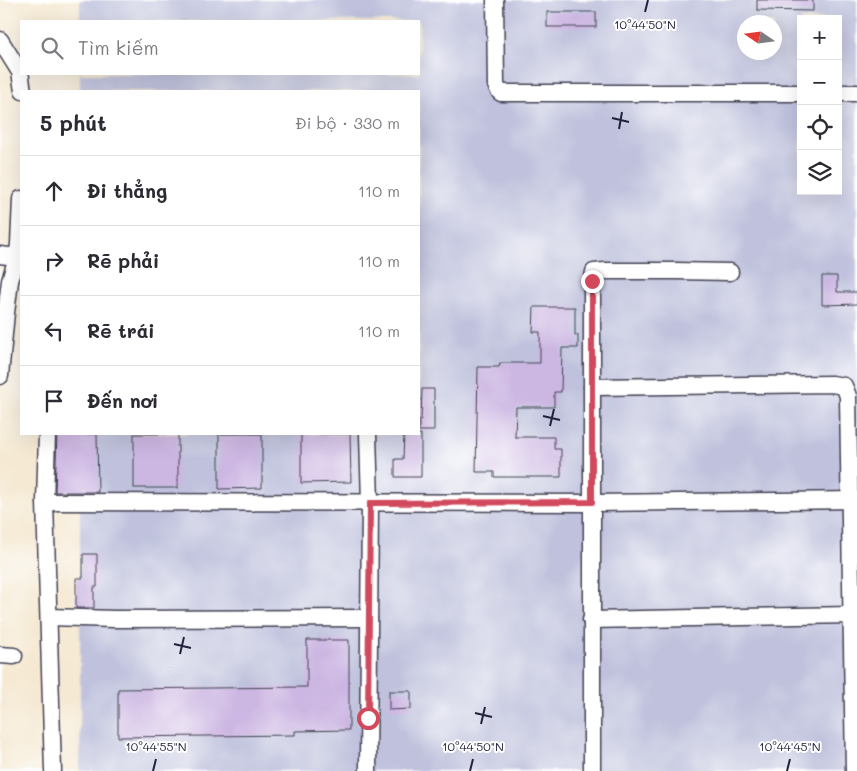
<!DOCTYPE html>
<html lang="vi">
<head>
<meta charset="utf-8">
<style>
	body { margin:0; font-family:Mali,sans-serif; background:#f2f2f3; color:#2b2b33 }
	.controls { position:absolute; right:15px; top:15px; display:grid; overflow:hidden; border-radius:0px; box-shadow:0 5px 20px #0002 }
	.controls button { width:45px; height:45px; display:grid; place-items:center; padding:0; border:0; border-bottom:1px solid #e1e1e2; background:#fff; color:#2b2b33; font:25px sans-serif }
	.compass { position:absolute; left:737px; top:15px; width:45px; height:45px; border-radius:50%; background:#fff; box-shadow:0 5px 20px #0002; rotate:283deg }
	.stop { position:absolute; width:15px; height:15px; margin:-11px; border:4px solid #d1495b; border-radius:50%; background:#fff }
	.stop.end { background:#d1495b; border-color:#fff; box-shadow:0 1px 5px #0008 }
	.list { margin:0; padding:0; list-style:none }
	h2 { display:flex; justify-content:space-between; align-items:center; height:65px; margin:0; padding:0 20px; font-size:21px }
	h2 small { font-size:16px; font-weight:400; color:#7c7c81 }
	.list li { display:grid; grid-template-columns:32px 1fr auto; gap:15px; align-items:center; box-sizing:border-box; height:70px; padding:0 20px; border-top:1px solid #e1e1e2 }
	.list b { display:block; font-size:19px; white-space:nowrap }
	.list em { font-size:16px; font-style:normal; color:#7c7c81 }
	.icon { flex:none; width:28px; height:28px; fill:none; stroke:currentColor; stroke-width:2; stroke-linecap:round; stroke-linejoin:round }
	.map { position:relative; flex:none; width:857px; height:771px; overflow:hidden }
	.search { position:absolute; background:#fff; box-shadow:0 5px 20px #0002; left:20px; top:20px; width:400px; height:55px; display:flex; align-items:center; gap:12px; box-sizing:border-box; padding:0 18px; border-radius:0px; color:#7c7c81; font-size:19px }
	.panel { position:absolute; background:#fff; box-shadow:0 5px 20px #0002; left:20px; top:90px; width:400px; height:345px; border-radius:0px }
	.map>svg:first-child { display:block }
	.industrial { fill:#c0c2dd; fill-rule:evenodd }
	.building { fill:#ccb6e2 }
	.lines { fill:none; stroke-linecap:round; stroke-linejoin:round }
	.minor-casing { stroke:#424052; stroke-width:19 }
	.minor { stroke:#fff; stroke-width:16 }
	.route { stroke:#d1495b; stroke-width:6 }
	.ticks { fill:none; stroke:#22223b; stroke-width:2 }
	.ticks-label { font-size:12px; text-anchor:middle; fill:#22223b; stroke:#fff; stroke-width:4; stroke-linejoin:round; paint-order:stroke }
</style>
</head>
<body>
<div class="map">
<svg width="857" height="771" viewBox="0 0 857 771">
	<rect width="100%" height="100%" fill="#fff"/>
	<filter id="ink" filterUnits="userSpaceOnUse"><feTurbulence type="fractalNoise" baseFrequency=".02" numOctaves="2"/><feDisplacementMap in="SourceGraphic" scale="10" xChannelSelector="R" yChannelSelector="G"/><feConvolveMatrix kernelMatrix="1 2 1 2 8 2 1 2 1" color-interpolation-filters="sRGB"/></filter>
	<filter id="wash" filterUnits="userSpaceOnUse"><feTurbulence type="fractalNoise" baseFrequency=".0096" numOctaves="4" result="noise"/><feDisplacementMap in="SourceGraphic" scale="20" xChannelSelector="R" yChannelSelector="G"/><feGaussianBlur stdDeviation="1.12" result="paint"/><feColorMatrix in="noise" values="0 0 0 0 0 0 0 0 0 0 0 0 0 0 0 0 0 1.4 0 .05"/><feComposite in="paint" operator="in"/></filter>
	<g filter="url(#wash)">
		<rect width="100%" height="100%" fill="#f5e9d3"/>
		<path class="industrial" d="M80,0h777v771h-777v-337h339v-343h-339v-17h339v-53h-339zM801,19h37v172h-37zM744,22h30v30h-30z"/>
		<g id="blocks">
			<g class="building">
				<polygon points="757,0 813,0 813,11 757,10"/>
				<rect x="547" y="12" width="49" height="15"/>
				<polygon points="822,276 837,276 837,292 857,292 857,304 822,305"/>
				<polygon points="534,307 575,307 575,335 578,335 578,348 562,348 561,392 554,392 554,407 516,407 515,437 554,437 554,449 561,449 561,477 494,477 494,472 476,472 478,367 499,367 500,363 540,363 540,332 533,332"/>
				<polygon points="422,389 434,389 434,431 419,431 419,420 421,420"/>
				<polygon points="57,434 97,434 98,492 55,492"/>
				<rect x="134" y="434" width="44" height="54"/>
				<polygon points="219,434 262,434 262,488 219,489"/>
				<polygon points="301,434 350,434 351,482 301,483"/>
				<polygon points="404,434 421,434 421,477 395,477 395,459 403,459"/>
				<polygon points="83,554 97,554 97,587 94,587 94,608 76,608 76,578 83,578"/>
				<polygon points="307,640 349,640 349,730 295,731 295,735 118,737 118,689 307,687"/>
				<polygon points="389,691 411,691 411,709 389,710"/>
			</g>
		</g>
	</g>
	<g filter="url(#ink)">
		<use href="#blocks" fill-opacity="0" stroke="#424052" stroke-width="1"/>
		<g class="lines">
			<g class="minor-casing">
				<g id="minor">
					<polyline points="495,0 496,85 499,91 501,93 801,93"/>
					<polyline points="0,40 20,72 23,91"/>
					<polyline points="838,93 857,93"/>
					<polyline points="0,255 17,257"/>
					<polyline points="0,376 6,313 10,281 17,257 19,244 21,199"/>
					<polyline points="592,387 832,384 844,386 848,396 854,771"/>
					<polyline points="47,434 45,502 53,771"/>
					<polyline points="45,502 592,503 857,500"/>
					<polyline points="49,617 114,619 369,618"/>
					<polyline points="591,620 852,615"/>
					<polyline points="0,655 14,656"/>
					<polyline points="368,771 370,503 368,434"/>
					<polyline points="592,771 592,281 594,272 605,271 675,271 730,272"/>
				</g>
			</g>
			<use href="#minor" class="minor"/>
		</g>
	</g>
	<g class="lines" filter="url(#ink)">
		<polyline class="route" points="368,718 370,503 592,502 592,281"/>
	</g>
	<path class="ticks" d="M645,12l3,-12M612,118l17,4M619,129l3,-17M543,416l17,4M550,426l4,-17M174,644l17,4M180,654l4,-17M475,713l17,4M481,724l4,-17M153,771l3,-12M470,771l3,-12M787,771l3,-12"/>
	<g class="ticks-label">
		<text x="645" y="29">10°44'50"N</text>
		<text x="156" y="751">10°44'55"N</text>
		<text x="473" y="751">10°44'50"N</text>
		<text x="790" y="751">10°44'45"N</text>
	</g>
</svg>
<div class="controls">
<button>+</button>
<button>−</button>
<button><svg class="icon" aria-label="locate" viewBox="0 0 24 24"><circle cx="12" cy="12" r="6"/><path d="M12 2v4M12 18v4M2 12h4M18 12h4"/></svg></button>
<button><svg class="icon" aria-label="layers" viewBox="0 0 24 24"><path d="M12 4l9 5-9 5-9-5zM3 14l9 5 9-5"/></svg></button>
</div>
<svg class="compass" viewBox="-18 -18 36 36"><path d="M0-13l5 13h-10z" fill="#e53935"/><path d="M0 13l5-13h-10z" fill="#7c7c81"/></svg>
<div class="stop" style="left:368px;top:718px"></div>
<div class="stop end" style="left:592px;top:281px"></div>
<div class="search"><svg class="icon" aria-label="search" viewBox="0 0 24 24"><circle cx="10" cy="10" r="6"/><path d="M15 15l6 6"/></svg>Tìm kiếm</div>
<section class="panel">
<h2>5 phút<small>Đi bộ · 330 m</small></h2>
<ul class="list">
<li><svg class="icon" aria-label="ahead" viewBox="0 0 24 24"><path d="M12 20V5M6 11l6-6 6 6"/></svg><div><b>Đi thẳng</b></div><em>110 m</em></li>
<li><svg class="icon" aria-label="right" viewBox="0 0 24 24"><path d="M7 20v-9h11M14 6l5 5-5 5"/></svg><div><b>Rẽ phải</b></div><em>110 m</em></li>
<li><svg class="icon" aria-label="left" viewBox="0 0 24 24"><path d="M17 20v-9H6M10 6l-5 5 5 5"/></svg><div><b>Rẽ trái</b></div><em>110 m</em></li>
<li><svg class="icon" aria-label="arrive" viewBox="0 0 24 24"><path d="M6 21V4h12l-3 4 3 4H6"/></svg><div><b>Đến nơi</b></div></li>
</ul>
</section>
</div>
</body>
</html>
